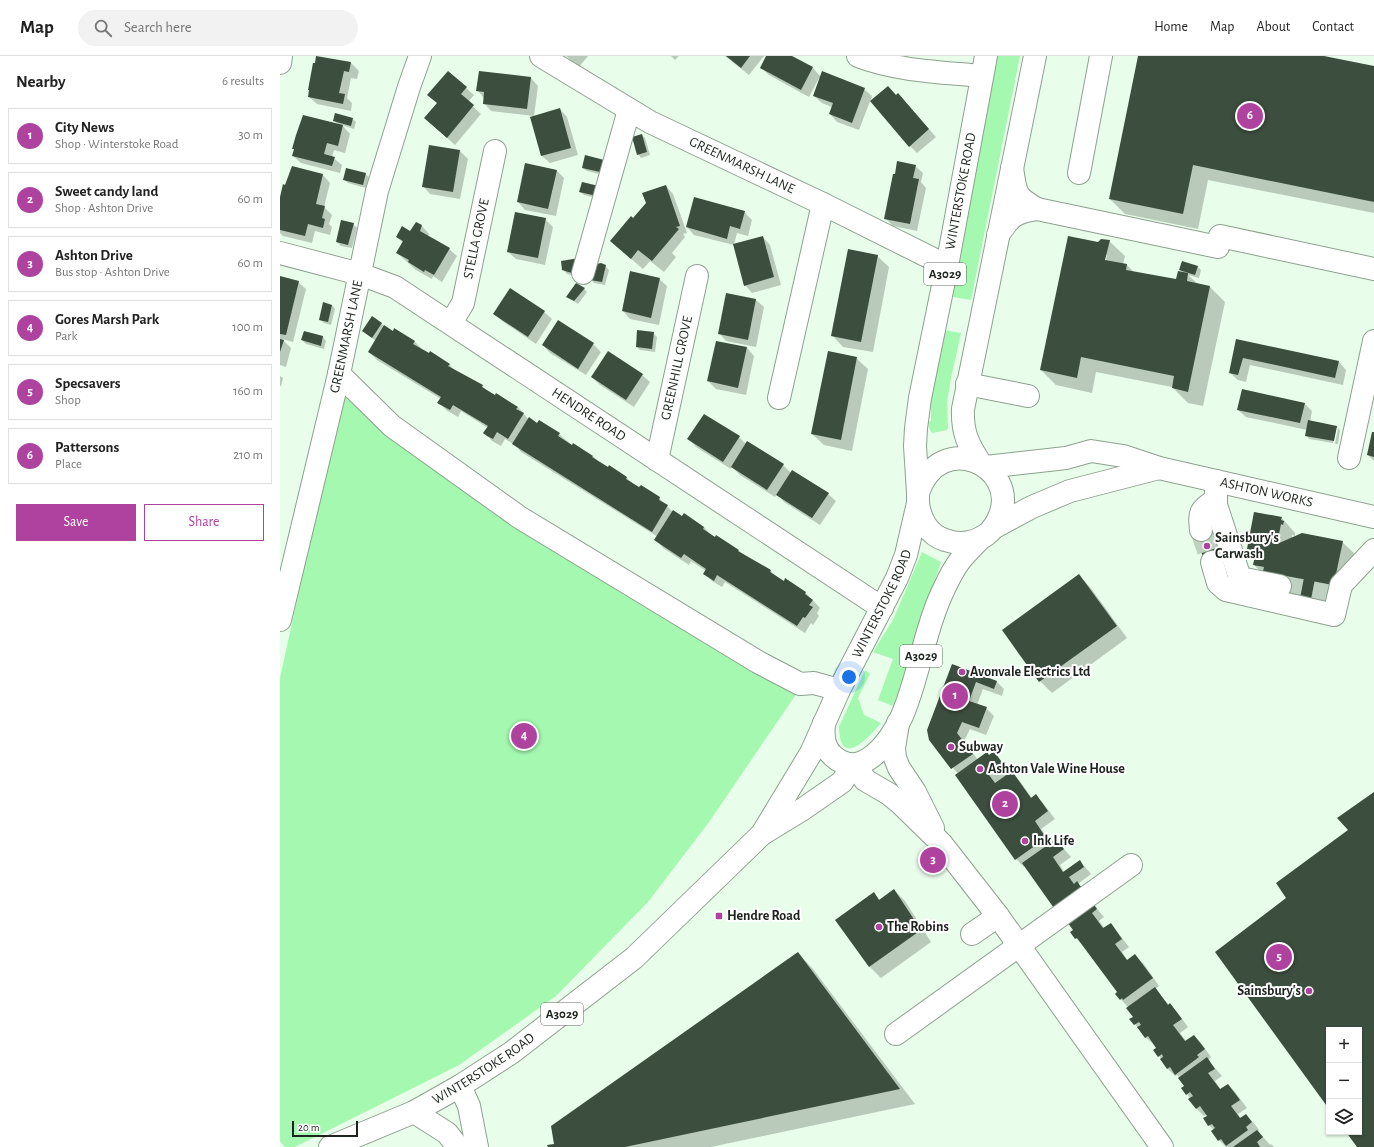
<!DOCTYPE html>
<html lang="en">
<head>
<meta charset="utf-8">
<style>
	body { margin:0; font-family:"Alegreya Sans",sans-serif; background:#f2f2f2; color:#222 }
	.controls { position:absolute; right:12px; bottom:12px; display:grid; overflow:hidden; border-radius:0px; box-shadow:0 1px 3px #0004 }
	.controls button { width:36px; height:36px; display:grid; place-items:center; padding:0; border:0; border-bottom:1px solid #e0e0e0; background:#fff; color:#222; font:20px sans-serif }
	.scale { position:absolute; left:12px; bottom:10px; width:66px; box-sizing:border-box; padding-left:4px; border:2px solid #1c241d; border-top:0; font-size:11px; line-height:14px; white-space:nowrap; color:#1c241d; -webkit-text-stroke:3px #fff; paint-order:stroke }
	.you { position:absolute; left:569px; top:621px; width:14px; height:14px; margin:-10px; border:3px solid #fff; border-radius:50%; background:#1a73e8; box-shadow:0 0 0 6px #1a73e833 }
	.badge { display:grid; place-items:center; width:26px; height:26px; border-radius:50%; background:#af419f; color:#fff; font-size:13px; font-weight:700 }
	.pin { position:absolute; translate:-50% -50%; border:2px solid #fff; box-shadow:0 1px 4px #0006 }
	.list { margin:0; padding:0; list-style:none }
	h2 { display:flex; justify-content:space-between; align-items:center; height:52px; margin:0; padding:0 16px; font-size:17px }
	h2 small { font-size:13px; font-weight:400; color:#767676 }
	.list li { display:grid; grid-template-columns:26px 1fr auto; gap:12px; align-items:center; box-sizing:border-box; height:56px; margin:0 8px 8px; padding:0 8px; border:1px solid #e0e0e0; border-radius:0px }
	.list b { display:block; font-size:15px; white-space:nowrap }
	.list p { margin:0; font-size:13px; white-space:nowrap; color:#767676 }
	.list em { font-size:13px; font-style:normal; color:#767676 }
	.actions { display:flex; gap:8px; padding:12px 16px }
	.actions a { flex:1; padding:9px 0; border:1px solid #af419f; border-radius:0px; text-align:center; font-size:14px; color:#af419f }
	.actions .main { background:#af419f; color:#fff }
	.icon { flex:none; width:22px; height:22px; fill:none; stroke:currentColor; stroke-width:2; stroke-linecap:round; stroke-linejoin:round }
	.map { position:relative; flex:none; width:1094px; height:1091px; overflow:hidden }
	header { display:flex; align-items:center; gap:24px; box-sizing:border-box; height:56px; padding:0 20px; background:#fff; border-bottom:1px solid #e0e0e0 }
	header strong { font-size:19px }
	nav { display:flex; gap:22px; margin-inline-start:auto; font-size:14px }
	.search { width:280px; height:36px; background:#f2f2f2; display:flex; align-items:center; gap:10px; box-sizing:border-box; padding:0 14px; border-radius:22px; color:#767676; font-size:15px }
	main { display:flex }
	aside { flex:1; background:#fff }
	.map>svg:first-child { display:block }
	.green { fill:#a4f8b0 }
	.shadow { fill:#0003; fill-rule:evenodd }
	.building { fill:#3c4e3e }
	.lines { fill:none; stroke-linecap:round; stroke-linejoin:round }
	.minor-tunnel { stroke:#bfd2c1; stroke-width:22; stroke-dasharray:22 11; stroke-linecap:butt }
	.minor-casing { stroke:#8da18f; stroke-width:24 }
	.highway-casing { stroke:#8da18f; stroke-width:24 }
	.minor { stroke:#fff; stroke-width:22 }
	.highway { stroke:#fff; stroke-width:22 }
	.poi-dot { fill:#af419f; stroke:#fff; stroke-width:1.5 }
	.labels { text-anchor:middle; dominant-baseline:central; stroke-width:4; stroke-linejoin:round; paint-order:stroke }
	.shield { fill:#fff; stroke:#606661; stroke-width:1 }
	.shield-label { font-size:13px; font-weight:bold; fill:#1c241d }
	.street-label { font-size:14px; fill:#1c241d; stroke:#fff }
	.poi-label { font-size:14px; font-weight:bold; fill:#1c241d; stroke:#fff; text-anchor:start }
</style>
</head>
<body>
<header>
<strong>Map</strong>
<div class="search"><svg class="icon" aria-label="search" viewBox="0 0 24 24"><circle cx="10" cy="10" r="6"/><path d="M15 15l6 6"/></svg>Search here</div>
<nav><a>Home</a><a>Map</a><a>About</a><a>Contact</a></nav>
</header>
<main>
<aside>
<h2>Nearby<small>6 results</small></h2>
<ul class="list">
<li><span class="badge">1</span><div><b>City News</b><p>Shop · Winterstoke Road</p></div><em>30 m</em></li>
<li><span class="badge">2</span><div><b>Sweet candy land</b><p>Shop · Ashton Drive</p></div><em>60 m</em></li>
<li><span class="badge">3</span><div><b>Ashton Drive</b><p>Bus stop · Ashton Drive</p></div><em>60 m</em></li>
<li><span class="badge">4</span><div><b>Gores Marsh Park</b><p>Park</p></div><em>100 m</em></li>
<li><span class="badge">5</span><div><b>Specsavers</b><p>Shop</p></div><em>160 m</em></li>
<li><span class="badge">6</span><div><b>Pattersons</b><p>Place</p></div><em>210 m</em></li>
</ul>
<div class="actions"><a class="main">Save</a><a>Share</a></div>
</aside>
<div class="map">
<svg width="1094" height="1091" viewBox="0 0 1094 1091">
	<rect width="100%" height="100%" fill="#e8fdea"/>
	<g class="green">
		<polygon points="717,0 740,0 691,244 668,240"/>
		<polygon points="663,274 681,277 671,322 667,346 668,372 667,374 652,377 649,372 648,366 651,365 651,353 648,352"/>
		<polygon points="63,334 519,634 429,766 368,846 276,940 179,1009 15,1091 5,1091 0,1085 0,622"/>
		<polygon points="642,496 661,506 634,585 624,624 613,650 598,644 613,603 593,596 613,564"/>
		<path d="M585,614l5,4 -12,24 6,17 17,8c-12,14 -41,47 -42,4z"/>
	</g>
	<g class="shadow">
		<polygon points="286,0 308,0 299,11"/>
		<polygon points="391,0 399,0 395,4"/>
		<polygon points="445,0 484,0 469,19"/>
		<polygon points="487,0 510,0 533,12 541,21 584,33 592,40 579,74 557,66 550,58 552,51 542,47 534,40 541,23 539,22 529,41 489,19 481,12"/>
		<polygon points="859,0 1039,0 1094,11 1094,157 928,124 918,173 845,158 830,143"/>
		<polygon points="37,1 71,7 79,15 77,23 71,22 67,42 72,47 71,55 37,48 29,41"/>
		<polygon points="251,22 258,30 254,60 211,55 204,47 204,42 197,34"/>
		<polygon points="186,32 194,39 188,46 201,58 175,89 145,62"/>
		<polygon points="618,38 656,81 637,97 630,90 616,39"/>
		<polygon points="280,53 287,61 298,99 270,107 262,100 251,61"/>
		<polygon points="73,63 76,66 74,73 62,69 70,78 65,97 54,94 52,101 62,109 60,117 21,107 13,100 59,69 54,65"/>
		<polygon points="362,79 365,82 370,99 361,102 358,98"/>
		<polygon points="150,90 180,95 188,103 180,143 150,138 143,130"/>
		<polygon points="306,101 328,120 307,115 303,112"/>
		<polygon points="635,110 643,117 641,126 646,132 637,175 613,170 605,162"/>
		<polygon points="277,115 284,122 276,160 245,154 238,146"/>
		<polygon points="85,118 89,121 86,132 68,127 64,123"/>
		<polygon points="43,119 50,127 44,151 52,159 49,168 52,171 50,179 35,175 32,187 3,180 0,177 0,144 6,130"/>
		<polygon points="302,127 320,143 304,139 300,136"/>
		<polygon points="386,130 393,138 407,177 403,178 405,181 392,197 396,201 384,216 370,205 363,213 343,196 359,168"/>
		<polygon points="464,156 472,164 468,180 457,177 454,188 483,181 490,189 501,229 472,237 465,229 454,189 414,179 407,171"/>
		<polygon points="265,163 273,171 265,209 236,203 228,196"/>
		<polygon points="136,167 142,170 149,178 148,180 169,193 177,200 162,226 153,220 152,223 136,214 117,197 123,187 117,181 131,176"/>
		<polygon points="73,168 77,172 72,192 61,190 57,186"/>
		<path d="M829,185l16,15 -2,9h4l7,7 42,8 8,-7 -4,-3 18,-3 3,3 -2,8 -11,-3 10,9 12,3 15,15 -22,104 -15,-3 -16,-16 -76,-15 -4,21 -36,-8 -15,-15 57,-127zM825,199h2l-2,10h-2z"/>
		<polygon points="597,200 609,211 593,296 563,291 552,279"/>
		<polygon points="325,210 329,214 325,229 314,227 311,223"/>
		<polygon points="283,214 303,214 302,222 287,218"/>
		<polygon points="0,221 18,226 26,233 13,286 2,283 11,292 6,311 0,309"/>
		<polygon points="379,223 387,230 379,269 350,263 343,255"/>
		<polygon points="304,233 307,236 298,248 288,241"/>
		<polygon points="447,238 476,244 484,251 476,291 446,285 439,277"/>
		<polygon points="52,249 55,253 51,269 44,267 40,264"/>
		<polygon points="264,256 272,263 256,288 222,265 214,258"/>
		<polygon points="93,262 113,276 135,286 142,293 169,308 175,315 202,330 209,337 216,340 217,339 238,351 249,364 279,378 293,390 294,389 313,400 319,406 328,412 337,416 347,422 355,430 379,442 393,456 402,461 404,459 424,471 431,479 458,494 464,500 471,503 491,515 498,522 504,526 506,524 526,537 540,552 537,557 539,560 533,569 531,567 525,577 445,526 442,531 432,525 425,518 426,515 411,505 409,509 383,492 376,484 378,481 241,396 235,389 225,383 221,390 212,385 205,377 208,372 181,355 178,361 166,354 159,346 161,343 97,304 89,296 96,285 87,278"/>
		<polygon points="278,266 313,288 321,296 306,319 270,297 263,289"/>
		<polygon points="24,277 43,281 46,285 44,293 26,288 22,284"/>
		<polygon points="373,277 377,281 375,296 360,294 357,291"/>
		<polygon points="957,284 1059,306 1066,314 1063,329 970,309 966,326 958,324 950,317"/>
		<polygon points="437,286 467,292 474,300 466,339 436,333 428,325"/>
		<polygon points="576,302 588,313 572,395 544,389 532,378"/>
		<polygon points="362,319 370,326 354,351 320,329 312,321"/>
		<polygon points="0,320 3,322 1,330 0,330"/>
		<polygon points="1024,347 1032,355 1030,366 1057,371 1060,374 1058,388 1055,388 1058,372 1056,372 1053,387 1029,383 1026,379 1027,374 966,361 958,354"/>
		<polygon points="1094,377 1094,405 1088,399"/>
		<polygon points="459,381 467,389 503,409 511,417 548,438 556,445 540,469 504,446 497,438 495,441 460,419 452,411 451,413 416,391 409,383"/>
		<polygon points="1002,462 1015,477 1015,480 1012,479 1012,482 1062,486 1074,497 1061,562 986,521 974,509 976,500 968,492"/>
		<polygon points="928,472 932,475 943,507 930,512"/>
		<polygon points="799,520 810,531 847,582 772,637 760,625 723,574"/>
		<polygon points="673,609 717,626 724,633 722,640 703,633 697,649 706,652 714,660 706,679 690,673 684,685 698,704 709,700 714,697 731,717 739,724 752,742 756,740 763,747 775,763 761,773 771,787 776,784 791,801 780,809 784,816 800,805 811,818 798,828 808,839 745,810 744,811 736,803 677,719 678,718 650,684"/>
		<polygon points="614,834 625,845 651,886 601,922 589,910 594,838 600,844"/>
		<polygon points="813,848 824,861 819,865 825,873 831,868 849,891 842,896 848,905 855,900 863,907 879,930 875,933 889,949 890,949 897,956 908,971 900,977 906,985 914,980 921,987 931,1001 928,1004 942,1020 935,1025 941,1034 948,1029 955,1036 967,1052 958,1058 961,1063 966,1060 974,1067 979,1074 978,1075 990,1089 991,1088 994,1091 946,1091 939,1084 934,1074 929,1069 929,1060 927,1058 924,1060 917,1053 907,1038 905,1030 900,1022 897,1019 895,1020 887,1012 879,1000 878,992 865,981 851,963 854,961 848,951 836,938 839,936 803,890 796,882 794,874"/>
		<polygon points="518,897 533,913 635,1048 431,1091 269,1091 275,1088"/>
	</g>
	<g class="building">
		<polygon points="36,0 71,6 69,16 64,15 59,37 65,38 63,48 28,41 29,34 28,34 33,7 35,7"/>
		<polygon points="446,0 470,0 461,12"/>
		<polygon points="486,0 512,0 533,11 521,34 480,12"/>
		<polygon points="858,0 1044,0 1094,10 1094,146 913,109 903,158 829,143"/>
		<polygon points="168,15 187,31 181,38 194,49 167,82 144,62 157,47 147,39"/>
		<polygon points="199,15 251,21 247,53 203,48 204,36 196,35"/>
		<polygon points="542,15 585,32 572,67 549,58 553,47 533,40"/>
		<polygon points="608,30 616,39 618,37 649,73 629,91 590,45"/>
		<polygon points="280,52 291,92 261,100 250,61"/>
		<polygon points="55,57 73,62 71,70 53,65"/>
		<polygon points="23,59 63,69 58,90 47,87 44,98 55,101 52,110 12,100 14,93 12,93 16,79"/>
		<polygon points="362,78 367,96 357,99 352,81"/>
		<polygon points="149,89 180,94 173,136 142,131"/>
		<polygon points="305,99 328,105 325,117 302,112"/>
		<polygon points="617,105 636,109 633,122 639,123 630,168 604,163 613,118 615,118"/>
		<polygon points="245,107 277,114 268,153 237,146"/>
		<polygon points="12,110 43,118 36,148 45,150 42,162 45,163 43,172 28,168 25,180 0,174 0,141 3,128 5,129"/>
		<polygon points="66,112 86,117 83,129 63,124"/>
		<polygon points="302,126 319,130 317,140 299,136"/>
		<polygon points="386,129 400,170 396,171 399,173 372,205 358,194 351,203 330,185 351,160 353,162 366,147 362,137"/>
		<polygon points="414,141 465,155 460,173 450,170 447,183 406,171"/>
		<polygon points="235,156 266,162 258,202 227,196"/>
		<polygon points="61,164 74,167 68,189 56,186"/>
		<polygon points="136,166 142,169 140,175 170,192 154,219 145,214 144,216 128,206 129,204 116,197 123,185 116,181 122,170 130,175"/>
		<polygon points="483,180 494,221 464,230 453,188"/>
		<polygon points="788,180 818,186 821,183 830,184 825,204 847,208 846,214 896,223 898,215 908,217 907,225 930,230 908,336 892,332 894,320 801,301 797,322 760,314"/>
		<polygon points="568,193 598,199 581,286 551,280"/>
		<polygon points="299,202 298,219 282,214 281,205"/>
		<polygon points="902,205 918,210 915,219 899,214"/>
		<polygon points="321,207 326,209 322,226 310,224 312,209"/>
		<polygon points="350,215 380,222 371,262 342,255"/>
		<polygon points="0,220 19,225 6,279 0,278"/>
		<polygon points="296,227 305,232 294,245 286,241"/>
		<polygon points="230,232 265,255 248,281 213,258"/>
		<polygon points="446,237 476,243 468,284 438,278"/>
		<polygon points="43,246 52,249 48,266 39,264"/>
		<polygon points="92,260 102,267 92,282 82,275"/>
		<polygon points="278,264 314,287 298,313 262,289"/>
		<polygon points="104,269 113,275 114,272 135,285 133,288 149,297 150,295 170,308 168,310 203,329 202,331 215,339 216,337 238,351 236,353 244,357 228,383 217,376 213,383 207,380 203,377 208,370 173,349 170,354 157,347 161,341 88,296"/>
		<polygon points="357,274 374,276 372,293 356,291"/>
		<polygon points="24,275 43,280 41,290 21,284"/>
		<polygon points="0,283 4,284 0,296"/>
		<polygon points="956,283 1059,305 1055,322 963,302 958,319 949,317"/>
		<polygon points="436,285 467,291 458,332 427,325"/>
		<polygon points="328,295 363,318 346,344 311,321"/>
		<polygon points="548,295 577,301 561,384 531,378"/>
		<polygon points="962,333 1025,347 1020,367 957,354"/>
		<polygon points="424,358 460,380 443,406 407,383"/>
		<polygon points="249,361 257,367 259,364 280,377 278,380 292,389 293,387 313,400 312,401 328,411 329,409 347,421 346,423 359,431 361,429 380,441 379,444 388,449 372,476 232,388"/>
		<polygon points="1028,364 1057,370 1054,385 1025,380"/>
		<polygon points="1092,376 1094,376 1094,401 1087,399"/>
		<polygon points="467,385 504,408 487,434 451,411"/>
		<polygon points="512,414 549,437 532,462 496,439"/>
		<polygon points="393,454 402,460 404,457 424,471 423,473 435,481 436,479 459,494 458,495 491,514 490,516 504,525 505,522 526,536 525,538 533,544 529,549 533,551 525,562 523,561 517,570 437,519 434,525 423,518 426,513 404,498 401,502 374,484"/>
		<polygon points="974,456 1002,461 1001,464 1004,465 1003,469 1001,468 997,488 1022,477 1063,485 1049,551 1011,543 1000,530 983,515 984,511 973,509 976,495 967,493"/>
		<polygon points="929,471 940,503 926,509 914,476"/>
		<polygon points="799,518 837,570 759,626 722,574"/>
		<polygon points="672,608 717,625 714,633 696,626 689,645 707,651 699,672 682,666 677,677 693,698 671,713 649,684 647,674"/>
		<polygon points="714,695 723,708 709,719 715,727 732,715 751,742 756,738 768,755 755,765 766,782 735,804 675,719 707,696 709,699"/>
		<polygon points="1094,736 1094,1091 1077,1091 1066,1076 1079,1076 1079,974 1049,974 1049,1053 935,896 1006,842 996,827 1068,774 1057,762"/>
		<polygon points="776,783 784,793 773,801 783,816 800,804 804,811 789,821 794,828 797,825 801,831 798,834 801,838 776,855 742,807"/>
		<polygon points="614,833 641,874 589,911 555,864 594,836 599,844"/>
		<polygon points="813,847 817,853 812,857 823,872 831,867 842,883 835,888 847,904 855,898 873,922 843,944 842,942 840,944 835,938 837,936 797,882 795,883 790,876 793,874 787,866"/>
		<polygon points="518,896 620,1033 345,1091 268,1091 267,1089 274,1088 271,1070"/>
		<polygon points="875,931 888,949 890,947 902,963 893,969 905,985 914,979 925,993 917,999 919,1001 895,1019 890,1011 887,1013 880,1003 883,1001 882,998 878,1001 873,994 876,992 868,980 865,982 857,971 861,969 859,966 854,969 849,963 853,961 846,952"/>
		<polygon points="927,1001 935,1013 928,1017 940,1033 948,1028 960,1044 951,1050 960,1062 966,1058 972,1066 966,1071 968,1074 946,1090 941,1083 938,1085 931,1075 935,1072 932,1068 928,1070 923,1062 927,1060 920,1050 916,1053 908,1043 913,1040 910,1036 906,1039 901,1032 904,1030 898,1022"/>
		<polygon points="977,1074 983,1081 977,1086 980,1091 953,1091"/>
	</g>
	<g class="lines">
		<g class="minor-tunnel">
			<polyline points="921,474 932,506"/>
			<polyline points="1000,530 1052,540"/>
		</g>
		<g class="minor-casing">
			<g id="minor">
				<path id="s1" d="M261,0l109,66 173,82 124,62"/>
				<path d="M578,0c39,15 83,16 124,20"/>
				<polyline points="0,7 1,0"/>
				<polyline points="799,117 821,0"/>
				<polyline points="757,153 938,191 940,180 1094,213"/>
				<path d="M718,179c13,-19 15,-22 39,-26 -23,-13 -21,-16 -25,-41"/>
				<path id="s2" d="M0,197l80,21 35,13 487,321"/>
				<polyline points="303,217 349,54"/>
				<path id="s3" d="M171,267l12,-20 32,-152"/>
				<polyline points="59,318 112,370 239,461 478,606 520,628 534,627 559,634"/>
				<polyline points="687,328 748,340"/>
				<polyline points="499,342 543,148"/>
				<polyline points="1069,402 1094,285"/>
				<path id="s4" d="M377,404l40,-184"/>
				<path id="s5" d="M706,411l80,-9 25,-7 32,5 36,12 215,49"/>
				<polyline points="936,425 936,449 960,522 1000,530"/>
				<polyline points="713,472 752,451 790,435 879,412"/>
				<path d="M921,474c-2,-19 -1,-19 14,-30"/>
				<polyline points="932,506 938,527 946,534 1054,559 1061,529 1094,494"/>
				<path id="s6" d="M0,564l59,-246 38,-183 32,-104 11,-31"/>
				<polyline points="618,667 614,692 615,702 619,712 635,736 653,772"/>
				<polyline points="576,709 585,724 609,738 620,747 661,787 718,860 882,1091"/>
				<polyline points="692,878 718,860"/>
				<polyline points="616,978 851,809"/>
				<polyline points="180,1030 189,1050 197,1091"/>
				<polyline points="134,1056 167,1077 178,1091"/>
			</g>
		</g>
		<g class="highway-casing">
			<g id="highway">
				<path d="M701,408c-13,-19 -19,-32 -18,-55l72,-353"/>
				<path d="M638,447c2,17 11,32 27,37 14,5 29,3 41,-5 7,-5 11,-12 14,-20 19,-49 -60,-87 -82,-22"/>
				<path d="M544,667c-1,12 -1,24 9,33 29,26 58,-16 69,-40 16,-37 21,-78 37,-116 6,-14 13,-30 23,-42 6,-7 12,-13 19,-20"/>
				<path id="s7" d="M482,778l49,-81 28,-63 58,-112 9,-23 12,-52v-10l-3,-47 1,-18 4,-30 27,-132 39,-210"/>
				<path id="s8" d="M50,1091l84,-35 46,-26 51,-33 123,-95 128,-124 41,-25 39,-27 11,-17"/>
			</g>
		</g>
		<use href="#minor" class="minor"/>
		<use href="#highway" class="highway"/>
	</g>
	<g class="poi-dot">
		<circle cx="927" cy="490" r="4"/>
		<circle cx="682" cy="616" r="4"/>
		<circle cx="671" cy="691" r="4"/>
		<circle cx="700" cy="713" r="4"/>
		<circle cx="745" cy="785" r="4"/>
		<rect x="435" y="856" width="8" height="8" rx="2"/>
		<circle cx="599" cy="871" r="4"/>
		<circle cx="1029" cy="935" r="4"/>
	</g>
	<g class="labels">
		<g class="shield">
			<rect x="644" y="207" width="42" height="22" rx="3"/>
			<rect x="620" y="589" width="42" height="22" rx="3"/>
			<rect x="261" y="947" width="42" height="22" rx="3"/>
		</g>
		<g class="shield-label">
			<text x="665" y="218">A3029</text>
			<text x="641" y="600">A3029</text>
			<text x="282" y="958">A3029</text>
		</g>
		<g class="street-label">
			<text stroke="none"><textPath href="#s1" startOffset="229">GREENMARSH LANE</textPath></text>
			<text stroke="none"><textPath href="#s7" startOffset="684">WINTERSTOKE ROAD</textPath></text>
			<text stroke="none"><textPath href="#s3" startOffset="89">STELLA GROVE</textPath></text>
			<text stroke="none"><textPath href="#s6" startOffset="291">GREENMARSH LANE</textPath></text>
			<text stroke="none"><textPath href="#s4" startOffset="94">GREENHILL GROVE</textPath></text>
			<text stroke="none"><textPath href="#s2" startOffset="352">HENDRE ROAD</textPath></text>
			<text stroke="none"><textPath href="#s5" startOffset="287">ASHTON WORKS</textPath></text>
			<text stroke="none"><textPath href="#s7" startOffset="260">WINTERSTOKE ROAD</textPath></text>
			<text stroke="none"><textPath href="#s8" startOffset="173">WINTERSTOKE ROAD</textPath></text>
		</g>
		<g class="poi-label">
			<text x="935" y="482">Sainsbury's<tspan x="935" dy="16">Carwash</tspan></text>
			<text x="690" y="616">Avonvale Electrics Ltd</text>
			<text x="679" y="691">Subway</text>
			<text x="708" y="713">Ashton Vale Wine House</text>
			<text x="753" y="785">Ink Life</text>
			<text x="447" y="860">Hendre Road</text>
			<text x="607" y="871">The Robins</text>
			<text x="1021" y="935" text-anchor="end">Sainsbury's</text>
		</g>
	</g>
</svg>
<div class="controls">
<button>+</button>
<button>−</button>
<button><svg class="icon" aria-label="layers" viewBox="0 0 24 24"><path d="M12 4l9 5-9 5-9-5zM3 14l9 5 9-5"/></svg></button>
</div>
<div class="scale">20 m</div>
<div class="you"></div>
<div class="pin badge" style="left:675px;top:640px">1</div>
<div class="pin badge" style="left:725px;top:748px">2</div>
<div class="pin badge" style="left:653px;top:804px">3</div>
<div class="pin badge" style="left:244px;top:680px">4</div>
<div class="pin badge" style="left:999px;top:901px">5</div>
<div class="pin badge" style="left:970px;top:60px">6</div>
</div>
</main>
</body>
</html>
